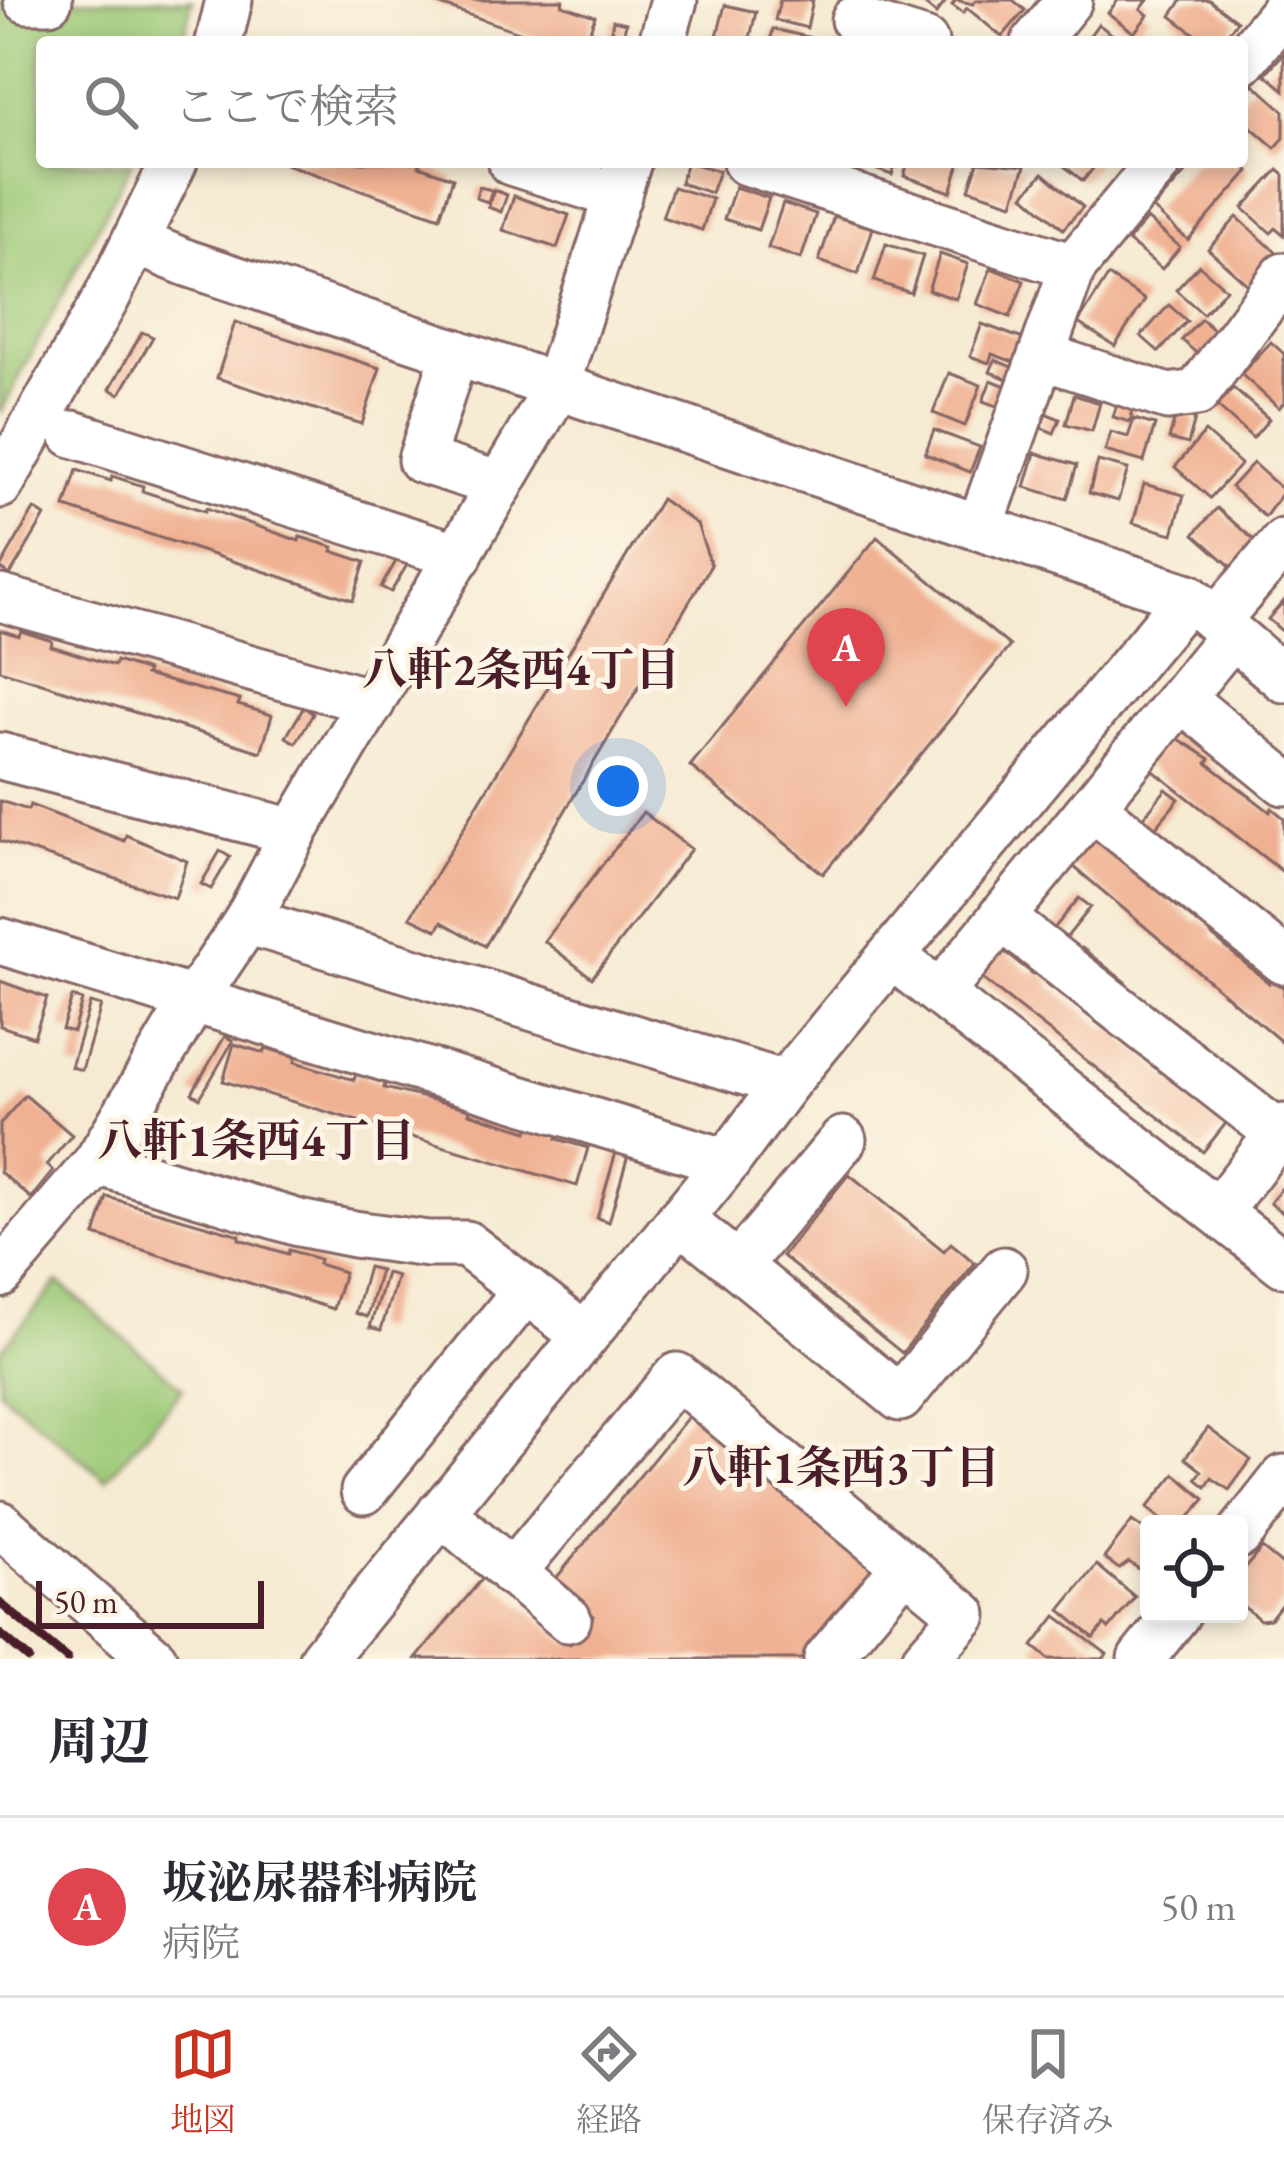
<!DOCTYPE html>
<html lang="ja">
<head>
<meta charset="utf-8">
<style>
	body { margin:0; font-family:"EB Garamond","Noto Serif JP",serif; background:#f7f7f7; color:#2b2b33 }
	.controls { position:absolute; right:36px; bottom:36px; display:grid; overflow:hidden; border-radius:12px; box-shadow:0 6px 18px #0003 }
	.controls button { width:108px; height:108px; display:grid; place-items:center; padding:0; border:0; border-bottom:3px solid #e1e1e2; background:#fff; color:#2b2b33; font:60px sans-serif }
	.scale { position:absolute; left:36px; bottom:30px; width:228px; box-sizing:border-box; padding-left:12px; border:6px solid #4a1f2b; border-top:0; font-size:33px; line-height:42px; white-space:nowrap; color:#4a1f2b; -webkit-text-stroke:9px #fcf5e5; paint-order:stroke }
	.you { position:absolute; left:618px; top:786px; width:42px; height:42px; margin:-30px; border:9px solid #fff; border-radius:50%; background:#1a73e8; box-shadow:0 0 0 18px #1a73e833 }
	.badge { display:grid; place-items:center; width:78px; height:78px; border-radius:50%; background:#c8321e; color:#fff; font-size:39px; font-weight:700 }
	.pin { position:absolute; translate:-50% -99px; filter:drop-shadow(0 3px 6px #0008) }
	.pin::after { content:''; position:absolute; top:63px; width:42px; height:36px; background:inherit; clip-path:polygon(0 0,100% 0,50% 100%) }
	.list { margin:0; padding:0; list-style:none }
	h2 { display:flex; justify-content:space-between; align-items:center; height:156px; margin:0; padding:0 48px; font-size:51px }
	h2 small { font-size:39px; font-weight:400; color:#7c7c81 }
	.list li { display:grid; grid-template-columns:78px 1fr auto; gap:36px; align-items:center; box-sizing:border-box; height:180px; padding:0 48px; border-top:3px solid #e1e1e2 }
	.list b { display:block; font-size:45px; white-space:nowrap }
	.list p { margin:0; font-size:39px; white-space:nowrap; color:#7c7c81 }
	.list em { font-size:39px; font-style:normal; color:#7c7c81 }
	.icon { flex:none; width:66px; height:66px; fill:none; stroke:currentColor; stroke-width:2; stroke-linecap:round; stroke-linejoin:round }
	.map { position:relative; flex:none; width:1284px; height:1659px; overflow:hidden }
	.search { position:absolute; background:#fff; box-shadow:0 6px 18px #0003; left:36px; right:36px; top:36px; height:132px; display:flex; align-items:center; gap:30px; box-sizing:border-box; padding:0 42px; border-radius:12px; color:#7c7c81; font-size:45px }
	.sheet { height:336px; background:#fff }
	nav { display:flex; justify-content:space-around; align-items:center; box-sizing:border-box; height:168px; border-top:3px solid #e1e1e2; background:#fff; font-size:33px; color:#7c7c81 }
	nav a { display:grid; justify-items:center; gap:6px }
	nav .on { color:#c8321e }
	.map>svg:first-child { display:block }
	.green { fill:#9cc977; stroke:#737451; stroke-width:3 }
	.building { fill:#f0b193 }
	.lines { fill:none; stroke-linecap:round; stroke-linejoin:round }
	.minor-casing { stroke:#866665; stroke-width:51 }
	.minor { stroke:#fff; stroke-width:45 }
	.rail { stroke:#4a1f2b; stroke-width:9 }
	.labels { text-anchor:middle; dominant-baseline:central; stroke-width:10; stroke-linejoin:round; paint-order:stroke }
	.neighbourhood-label { font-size:45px; font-weight:bold; fill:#4a1f2b; stroke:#fcf5e5 }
</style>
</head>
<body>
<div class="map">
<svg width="1284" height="1659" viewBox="0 0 1284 1659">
	<rect width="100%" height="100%" fill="#fcf5e5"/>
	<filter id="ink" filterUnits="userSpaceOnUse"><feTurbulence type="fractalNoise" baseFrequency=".00833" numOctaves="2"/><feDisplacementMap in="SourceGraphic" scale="24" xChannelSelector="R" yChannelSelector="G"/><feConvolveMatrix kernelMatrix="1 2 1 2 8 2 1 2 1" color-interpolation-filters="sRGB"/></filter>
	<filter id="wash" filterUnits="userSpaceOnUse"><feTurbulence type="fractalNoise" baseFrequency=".004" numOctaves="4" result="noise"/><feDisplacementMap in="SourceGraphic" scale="48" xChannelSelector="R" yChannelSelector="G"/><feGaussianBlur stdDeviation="2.7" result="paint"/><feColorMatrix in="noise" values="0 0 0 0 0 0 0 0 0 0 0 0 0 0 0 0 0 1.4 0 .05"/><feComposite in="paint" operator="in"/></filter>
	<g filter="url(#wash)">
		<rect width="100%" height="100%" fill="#f6ead2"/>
		<g class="green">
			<polygon points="0,0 192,0 183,42 42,42 42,162 132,162 0,414"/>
			<polygon points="58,1282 183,1388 106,1480 0,1391 0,1351"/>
		</g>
		<g id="blocks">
			<g class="building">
				<polygon points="426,0 563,0 562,5 595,16 586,42 548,42"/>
				<polygon points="780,0 813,0 807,28 775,20"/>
				<polygon points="919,0 947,0 936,14"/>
				<polygon points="956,0 973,4 976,0 1013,0 1025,10 1002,37 967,8 963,13 952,5"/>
				<polygon points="1118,0 1148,0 1141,9 1148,15 1134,33 1108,13"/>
				<polygon points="1182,0 1209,0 1237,21 1221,42 1205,42 1171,16"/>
				<polygon points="725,5 756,12 749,42 716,40"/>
				<polygon points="613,20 626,23 622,42 609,42"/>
				<polygon points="1098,24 1122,42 1085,42"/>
				<polygon points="773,29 808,37 806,42 770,42"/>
				<polygon points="1284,53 1284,90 1265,74"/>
				<polygon points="1254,84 1284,111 1284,138 1275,148 1242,119 1242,97"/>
				<polygon points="280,162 420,162 419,166 453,178 440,217"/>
				<polygon points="687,162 719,171 711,193 680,183"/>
				<polygon points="855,162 896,162 892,175"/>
				<polygon points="908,162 960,162 951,192 904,176"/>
				<polygon points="978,162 1025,166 1013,203 969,189"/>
				<polygon points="1059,162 1098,162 1083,181"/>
				<polygon points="1195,162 1239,162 1249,171 1188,240 1153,209"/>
				<polygon points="1278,170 1284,175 1284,235 1276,228 1271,233 1243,208"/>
				<polygon points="1043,173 1083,207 1063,229 1024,195"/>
				<polygon points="479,187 492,190 488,202 476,198"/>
				<polygon points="673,187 712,199 702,230 662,217"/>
				<polygon points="735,187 769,198 758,230 724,219"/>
				<polygon points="494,190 507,195 501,212 488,207"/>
				<polygon points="514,196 569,215 557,248 503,230"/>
				<polygon points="783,203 816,214 801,259 768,248"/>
				<polygon points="834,216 873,228 858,274 819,261"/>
				<polygon points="1237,217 1279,255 1250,287 1208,249"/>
				<polygon points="1147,219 1180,247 1162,269 1128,241"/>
				<polygon points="886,244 923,256 911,293 874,281"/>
				<polygon points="940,254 968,264 956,299 928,290"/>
				<polygon points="1199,265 1226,289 1203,314 1176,290"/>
				<polygon points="991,268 1024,281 1010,317 977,304"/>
				<polygon points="1108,276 1145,300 1115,346 1078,323"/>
				<polygon points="1169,305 1187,321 1159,352 1141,336"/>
				<polygon points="1201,319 1221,336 1202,358 1182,340"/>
				<polygon points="235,322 380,368 362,424 217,378"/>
				<polygon points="982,324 1023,339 1014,362 992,354 989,363 970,356"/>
				<polygon points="142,332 153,337 120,394 110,389"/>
				<polygon points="1271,342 1284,354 1284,402 1279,408 1241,374"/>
				<polygon points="995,360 1024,372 1020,384 990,372"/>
				<polygon points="949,373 981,385 965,426 933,413"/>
				<polygon points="991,380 1016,390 1008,410 983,401"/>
				<polygon points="1233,388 1269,419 1253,438 1217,406"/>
				<polygon points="1074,395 1100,403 1092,431 1066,424"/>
				<polygon points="1119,398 1135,403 1130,422 1113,417"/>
				<polygon points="1045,413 1060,419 1054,433 1039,427"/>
				<polygon points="1176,414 1195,419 1188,444 1169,439"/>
				<polygon points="1134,419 1155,425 1144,462 1105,451 1111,432 1128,437"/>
				<polygon points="934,430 980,447 970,472 925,454"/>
				<polygon points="1205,432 1241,464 1210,498 1175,467"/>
				<polygon points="1035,453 1077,465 1067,499 1025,487"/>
				<polygon points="1098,461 1128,469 1118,501 1089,493"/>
				<polygon points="1253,463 1284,491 1265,517 1231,487"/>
				<polygon points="77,470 111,481 112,476 143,486 142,491 205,511 206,508 299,541 300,537 333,547 332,551 365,562 353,600 65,507"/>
				<polygon points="1144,484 1184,495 1173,534 1133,523"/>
				<polygon points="661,499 697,524 711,565 485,946 442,922 437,930 410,917"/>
				<polygon points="1217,508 1260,545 1236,571 1194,534"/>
				<polygon points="34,509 45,516 10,575 0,568"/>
				<polygon points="877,537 1010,646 823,874 690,766"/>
				<polygon points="398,558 408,563 391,592 381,587"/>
				<polygon points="1284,601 1284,633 1268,619"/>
				<polygon points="0,630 19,636 21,631 52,641 51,646 114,666 116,661 147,671 145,675 240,700 238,705 272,715 261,752 0,670"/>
				<polygon points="304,707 313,714 296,743 286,737"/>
				<polygon points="1171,734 1210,759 1207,763 1270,812 1272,808 1284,818 1284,873 1146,765"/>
				<polygon points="1166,789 1179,799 1147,838 1135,828"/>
				<polygon points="0,801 28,810 30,805 124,841 126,835 187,861 175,898 0,841"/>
				<polygon points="643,812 691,849 592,978 544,941"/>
				<polygon points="1091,832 1139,867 1136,872 1197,923 1200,920 1214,932 1211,935 1269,983 1272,979 1284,988 1284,1044 1067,861"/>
				<polygon points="220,851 230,857 211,889 201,884"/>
				<polygon points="1079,898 1091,907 1058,948 1046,938"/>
				<polygon points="1082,948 1125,982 1115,994 1072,961"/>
				<polygon points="1002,950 1033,974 1037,969 1052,981 1049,985 1108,1031 1112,1027 1122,1039 1180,1086 1184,1080 1199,1092 1195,1097 1227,1122 1203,1152 980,977"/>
				<polygon points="0,981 47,998 34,1037 0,1026"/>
				<polygon points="72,997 82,1000 73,1032 62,1029"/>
				<polygon points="90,1003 101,1006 82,1070 71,1067"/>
				<polygon points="225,1036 233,1041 200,1098 192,1093"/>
				<polygon points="234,1044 264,1053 266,1048 296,1057 295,1062 354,1080 356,1074 385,1083 384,1088 470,1109 469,1113 528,1131 529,1126 558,1135 557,1139 588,1148 577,1186 223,1081"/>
				<polygon points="25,1095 72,1135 47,1165 53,1171 31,1198 0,1172 0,1124"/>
				<polygon points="616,1152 628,1155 609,1222 597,1218"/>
				<polygon points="849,1174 944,1251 951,1243 975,1263 902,1353 782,1256"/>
				<polygon points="1284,1185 1284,1214 1270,1203"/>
				<polygon points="107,1197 240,1235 239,1239 288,1254 289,1250 319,1259 318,1264 344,1272 333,1309 95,1235"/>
				<polygon points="368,1267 380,1270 367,1317 355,1313"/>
				<polygon points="386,1273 397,1276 381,1330 370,1327"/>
				<polygon points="692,1412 884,1569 811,1659 416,1659 485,1575 570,1644 594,1616 553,1582"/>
				<polygon points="1208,1428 1251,1460 1229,1490 1212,1478 1206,1487 1196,1479 1202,1471 1185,1458"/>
				<polygon points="1175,1474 1205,1499 1184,1524 1167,1524 1147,1508"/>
				<polygon points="1132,1521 1149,1533 1146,1574 1129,1562 1119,1569 1104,1558"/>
				<polygon points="1262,1548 1284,1566 1284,1601 1270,1619 1260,1620 1239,1603 1239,1575"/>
				<polygon points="1097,1565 1135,1597 1109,1629 1104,1625 1094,1638 1060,1610"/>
				<polygon points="1056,1616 1107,1654 1103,1659 1049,1659 1033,1646"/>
			</g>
		</g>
	</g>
	<g filter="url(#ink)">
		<use href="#blocks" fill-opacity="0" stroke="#866665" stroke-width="3"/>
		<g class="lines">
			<g class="minor-casing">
				<g id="minor">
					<polyline points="27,0 49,0"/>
					<polyline points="854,20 925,42"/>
					<polyline points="219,42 229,0"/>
					<polyline points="662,42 674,0"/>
					<polyline points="1035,42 1069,0"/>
					<polyline points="1242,61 1284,10"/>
					<polyline points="511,162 618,196"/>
					<polyline points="746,162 1073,267"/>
					<polyline points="136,242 187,263 1188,597 1284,679"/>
					<polyline points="455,352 421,460 500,485"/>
					<polyline points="1042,356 1168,397 1197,393 1284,276"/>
					<polyline points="73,434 459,556"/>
					<polyline points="0,485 107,297 174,162"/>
					<polyline points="980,527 1073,267 1159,162"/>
					<polyline points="0,598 372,702"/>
					<polyline points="1216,621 1284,542"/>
					<polyline points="1181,698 1284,782"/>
					<polyline points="0,756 294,832"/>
					<polyline points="1092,807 1284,961"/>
					<polyline points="1001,917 1284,1138"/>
					<polyline points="247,921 785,1084"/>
					<polyline points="0,941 727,1162"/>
					<polyline points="892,956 1284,1264"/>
					<polyline points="940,993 1232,635"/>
					<polyline points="97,1162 299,1223 354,1234 428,1244 466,1244 585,1336"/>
					<polyline points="1218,1211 1284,1127"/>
					<polyline points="680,1219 900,1398 1004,1270"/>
					<polyline points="739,1264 843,1140"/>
					<polyline points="0,1275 97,1162 193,1001 247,921 294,832 554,393 628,162"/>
					<polyline points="364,1491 526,1290"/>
					<polyline points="441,1512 568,1619"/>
					<polyline points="0,1524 154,1659"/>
					<polyline points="1239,1535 1284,1478"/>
					<polyline points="905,1566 964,1615 925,1659"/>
					<polyline points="512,1573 677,1376 905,1566 827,1659"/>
					<polyline points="322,1659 727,1162 785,1084 1188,597"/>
					<polyline points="1141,1659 1177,1614"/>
				</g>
			</g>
			<use href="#minor" class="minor"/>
			<g class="rail">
				<polyline points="0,1603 67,1659"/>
				<polyline points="0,1634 29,1659"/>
			</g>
		</g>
	</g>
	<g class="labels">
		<g class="neighbourhood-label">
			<text x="521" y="669">八軒2条西4丁目</text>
			<text x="256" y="1140">八軒1条西4丁目</text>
			<text x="841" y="1467">八軒1条西3丁目</text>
		</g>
	</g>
</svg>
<div class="controls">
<button><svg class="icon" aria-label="locate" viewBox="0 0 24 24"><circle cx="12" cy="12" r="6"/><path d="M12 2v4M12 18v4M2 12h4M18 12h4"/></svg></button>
</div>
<div class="scale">50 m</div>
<div class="you"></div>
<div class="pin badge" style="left:846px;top:707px;background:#e0444e">A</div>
<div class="search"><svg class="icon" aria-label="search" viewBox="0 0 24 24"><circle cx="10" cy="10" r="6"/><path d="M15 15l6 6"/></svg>ここで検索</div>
</div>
<section class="sheet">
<h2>周辺<small></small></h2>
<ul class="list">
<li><span class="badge" style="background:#e0444e">A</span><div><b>坂泌尿器科病院</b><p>病院</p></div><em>50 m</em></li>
</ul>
</section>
<nav>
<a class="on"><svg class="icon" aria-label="map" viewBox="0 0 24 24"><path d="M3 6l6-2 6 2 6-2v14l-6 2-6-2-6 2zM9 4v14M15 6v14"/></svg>地図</a>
<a><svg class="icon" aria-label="directions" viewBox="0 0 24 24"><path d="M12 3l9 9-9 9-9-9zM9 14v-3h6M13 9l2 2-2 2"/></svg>経路</a>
<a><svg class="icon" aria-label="saved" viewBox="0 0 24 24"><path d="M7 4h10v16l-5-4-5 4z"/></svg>保存済み</a>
</nav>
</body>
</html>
